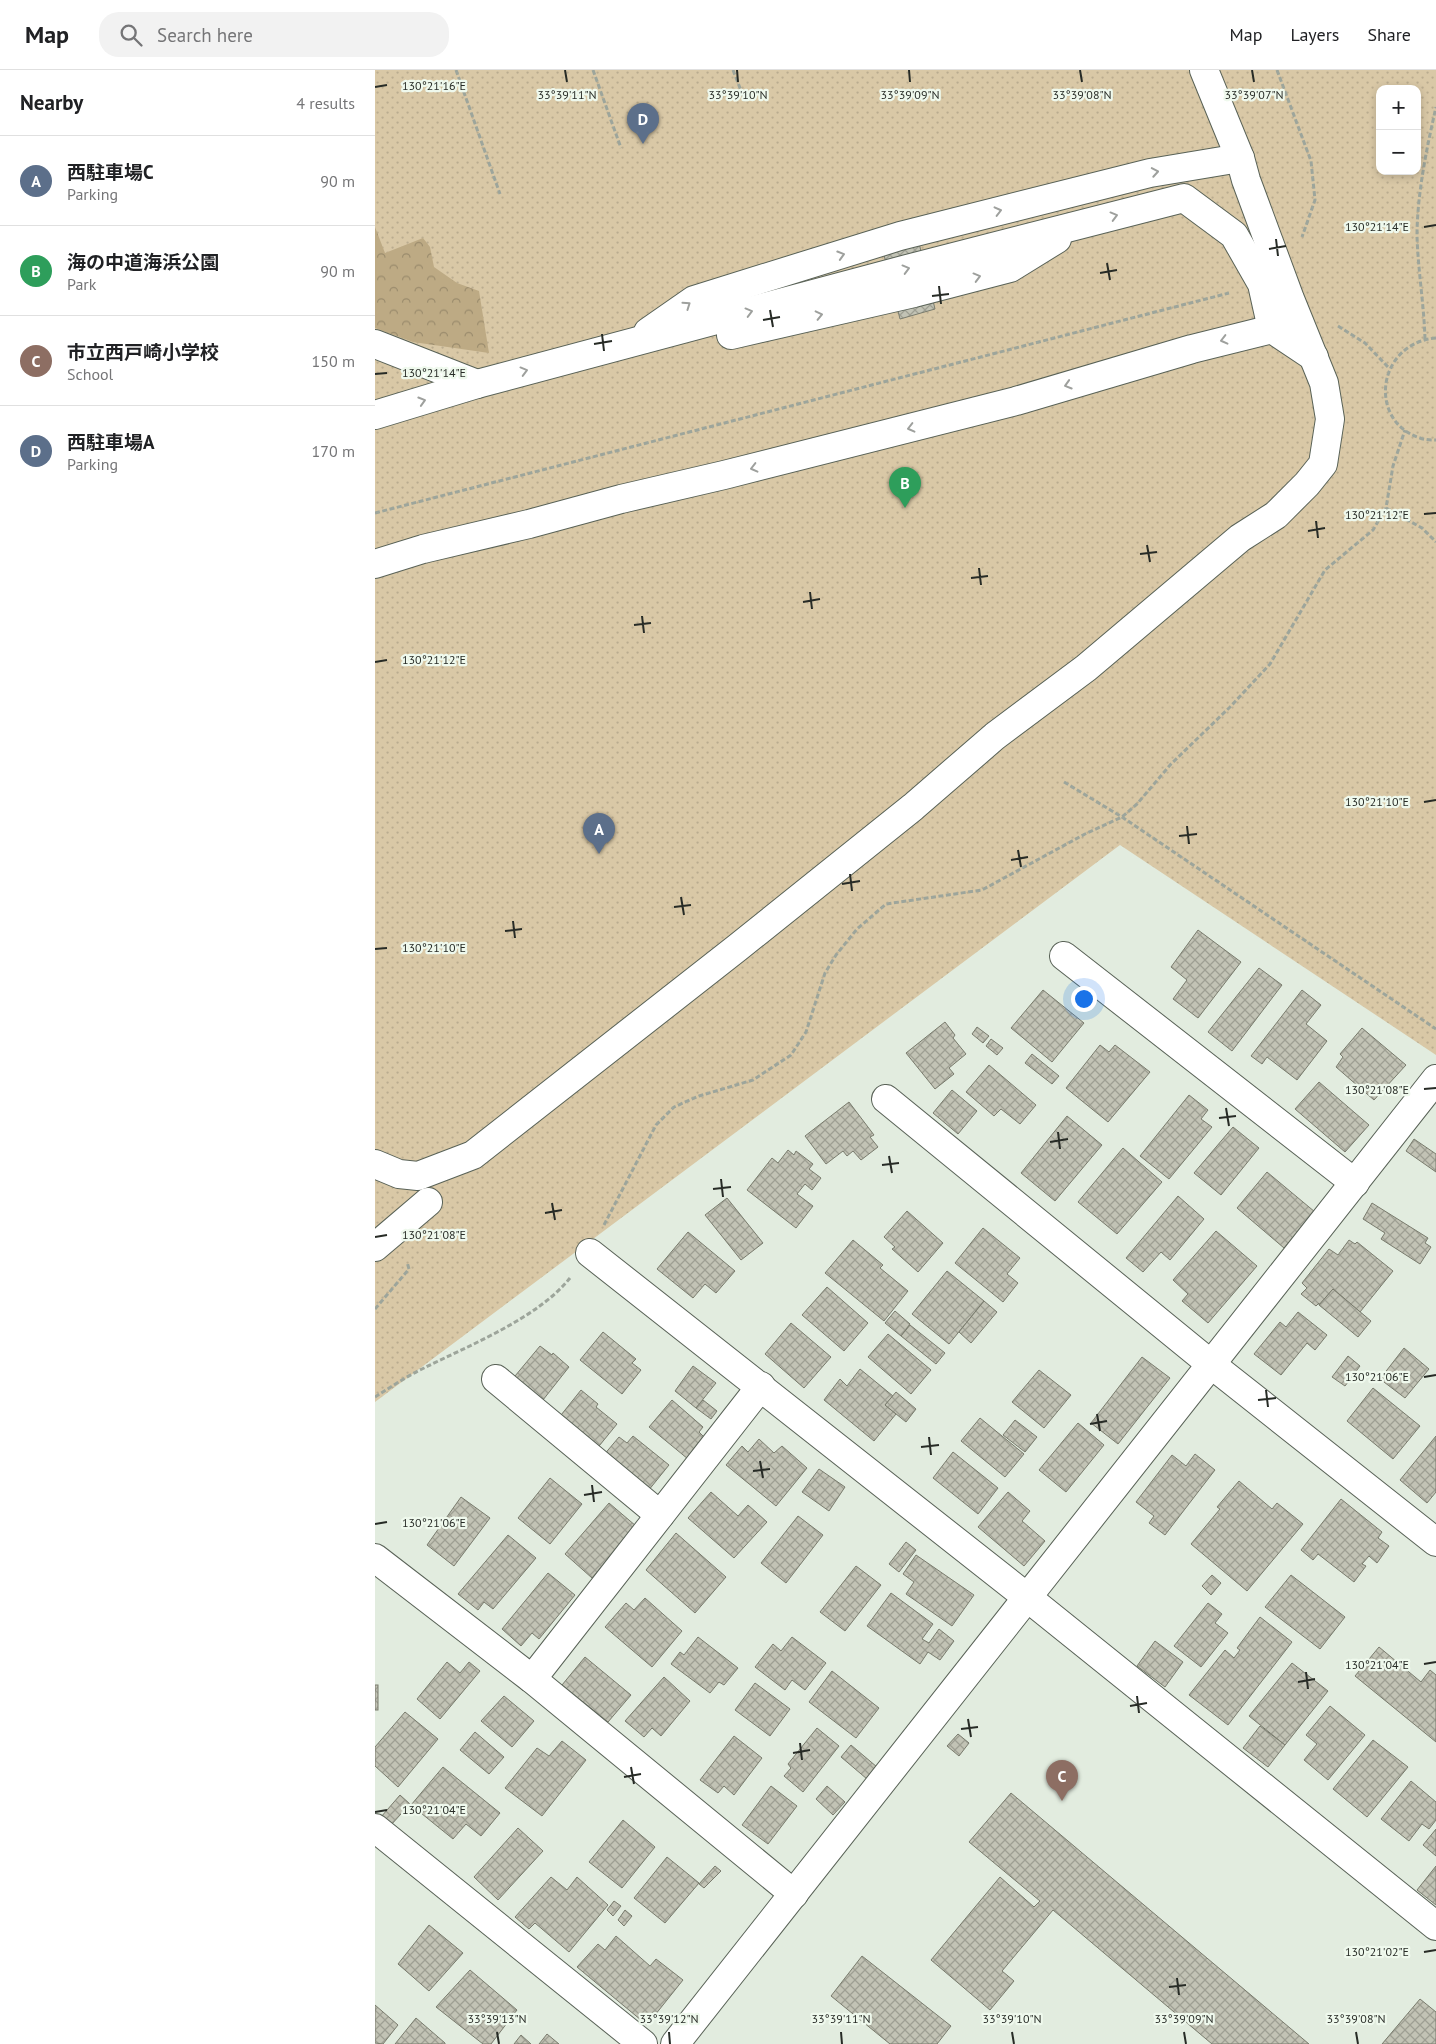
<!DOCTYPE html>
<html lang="en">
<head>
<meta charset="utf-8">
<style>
	body { margin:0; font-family:"PT Sans","Noto Sans JP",sans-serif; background:#f2f2f2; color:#202124 }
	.controls { position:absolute; right:15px; top:15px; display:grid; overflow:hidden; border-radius:10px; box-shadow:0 2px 8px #0003 }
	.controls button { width:45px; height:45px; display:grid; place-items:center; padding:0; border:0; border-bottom:1px solid #e0e0e0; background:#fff; color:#202124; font:25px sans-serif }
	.you { position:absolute; left:708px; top:928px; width:18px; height:18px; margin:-12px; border:4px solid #fff; border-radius:50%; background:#1a73e8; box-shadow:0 0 0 8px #1a73e833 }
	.badge { display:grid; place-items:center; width:32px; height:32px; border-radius:50%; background:#111827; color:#fff; font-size:16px; font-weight:700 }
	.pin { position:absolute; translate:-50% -41px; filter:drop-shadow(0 1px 2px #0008) }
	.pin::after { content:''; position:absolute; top:26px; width:18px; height:15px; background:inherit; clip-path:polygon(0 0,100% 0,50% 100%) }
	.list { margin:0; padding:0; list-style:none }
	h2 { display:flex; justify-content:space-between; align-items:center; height:65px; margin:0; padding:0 20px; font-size:21px }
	h2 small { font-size:16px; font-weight:400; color:#757577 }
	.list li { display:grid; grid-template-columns:32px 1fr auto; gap:15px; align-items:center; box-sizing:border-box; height:90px; padding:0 20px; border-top:1px solid #e0e0e0 }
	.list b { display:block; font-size:19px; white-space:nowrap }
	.list p { margin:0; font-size:16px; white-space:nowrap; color:#757577 }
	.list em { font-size:16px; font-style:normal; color:#757577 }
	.icon { flex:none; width:28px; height:28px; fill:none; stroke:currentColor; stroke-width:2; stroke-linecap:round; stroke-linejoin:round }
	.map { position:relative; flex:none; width:1061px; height:1974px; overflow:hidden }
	header { display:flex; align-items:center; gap:30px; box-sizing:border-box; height:70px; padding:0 25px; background:#fff; border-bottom:1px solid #e0e0e0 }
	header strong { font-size:24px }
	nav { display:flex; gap:28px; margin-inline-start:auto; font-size:18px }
	.search { width:350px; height:45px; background:#f2f2f2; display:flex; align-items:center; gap:12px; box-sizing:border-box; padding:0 18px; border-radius:20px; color:#757577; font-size:19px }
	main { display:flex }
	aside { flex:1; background:#fff }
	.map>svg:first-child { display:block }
	.grass { fill:url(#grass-dots); fill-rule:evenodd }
	.forest { fill:url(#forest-crowns) }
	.building { fill:url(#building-cross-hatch); stroke:#797b6d }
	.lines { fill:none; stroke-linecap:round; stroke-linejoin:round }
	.minor-casing { stroke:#596257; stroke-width:30 }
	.path { stroke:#9da59b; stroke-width:3; stroke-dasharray:5 2.5; stroke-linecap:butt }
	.minor { stroke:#fff; stroke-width:28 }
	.oneway { stroke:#9ea09d }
	.ticks { fill:none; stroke:#272b26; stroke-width:2 }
	.ticks-label { font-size:12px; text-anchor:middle; fill:#272b26; stroke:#eff9ed; stroke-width:4.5; stroke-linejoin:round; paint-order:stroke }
</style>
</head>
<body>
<header>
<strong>Map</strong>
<div class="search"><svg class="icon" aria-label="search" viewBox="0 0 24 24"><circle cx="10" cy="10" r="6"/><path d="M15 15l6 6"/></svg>Search here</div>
<nav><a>Map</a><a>Layers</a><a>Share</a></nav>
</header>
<main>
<aside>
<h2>Nearby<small>4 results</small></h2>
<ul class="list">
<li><span class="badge" style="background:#5c6f8a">A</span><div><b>西駐車場C</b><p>Parking</p></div><em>90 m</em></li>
<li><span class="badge" style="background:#2e9e5b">B</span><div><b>海の中道海浜公園</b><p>Park</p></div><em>90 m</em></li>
<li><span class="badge" style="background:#8d6e63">C</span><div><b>市立西戸崎小学校</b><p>School</p></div><em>150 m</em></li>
<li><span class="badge" style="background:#5c6f8a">D</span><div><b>西駐車場A</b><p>Parking</p></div><em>170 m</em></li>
</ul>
</aside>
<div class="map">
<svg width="1061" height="1974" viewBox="0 0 1061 1974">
	<defs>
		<pattern id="grass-dots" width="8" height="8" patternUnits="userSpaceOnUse" patternTransform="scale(1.25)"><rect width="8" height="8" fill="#d9c8a6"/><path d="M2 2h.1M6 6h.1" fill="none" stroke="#baac8f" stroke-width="1.8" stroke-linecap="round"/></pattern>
		<pattern id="forest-crowns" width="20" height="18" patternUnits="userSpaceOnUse" patternTransform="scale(1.25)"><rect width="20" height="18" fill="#bdaa84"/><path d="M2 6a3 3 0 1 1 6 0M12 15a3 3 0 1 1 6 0" fill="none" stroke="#9a8b6c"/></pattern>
		<pattern id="building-cross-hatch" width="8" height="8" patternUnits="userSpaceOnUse" patternTransform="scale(1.25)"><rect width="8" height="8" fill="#c2c3b5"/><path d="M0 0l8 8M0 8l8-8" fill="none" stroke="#9e9f93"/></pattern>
	</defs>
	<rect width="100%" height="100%" fill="#e2ecdf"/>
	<path class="grass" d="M0,0h1061v985l-316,-210 -745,557zM1005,19h37v82h-37z"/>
	<polygon class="forest" points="0,157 10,183 48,168 55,177 59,197 82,213 104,221 114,283 38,272 0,258"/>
	<g class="building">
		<polygon points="544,173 560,239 525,249 508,181"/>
		<polygon points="823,860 866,892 823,948 798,929 812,910 796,897"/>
		<polygon points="884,898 907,915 857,981 833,962"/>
		<polygon points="668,920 709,953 677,992 636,958"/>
		<polygon points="927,920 946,935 931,954 952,971 922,1010 892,987 887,994 876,986"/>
		<polygon points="570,952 580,965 578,968 591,984 574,998 579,1004 560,1019 531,983"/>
		<polygon points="602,957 614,966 608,973 597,964"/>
		<polygon points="987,958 1031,995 999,1030 961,997 968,987 965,984"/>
		<polygon points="616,969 628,978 622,985 611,976"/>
		<polygon points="725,975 734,982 740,975 775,1002 733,1052 691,1018"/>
		<polygon points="657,984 684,1006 677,1014 650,993"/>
		<polygon points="614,995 661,1035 645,1054 626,1039 619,1046 591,1022"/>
		<polygon points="944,1012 994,1055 970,1082 920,1039"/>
		<polygon points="577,1020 602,1041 583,1064 558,1043"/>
		<polygon points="814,1025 833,1040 826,1049 837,1057 794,1109 765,1086"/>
		<polygon points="474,1032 499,1065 495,1067 503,1077 486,1090 478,1081 472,1086 468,1081 451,1094 430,1066"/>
		<polygon points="692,1046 727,1075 680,1131 646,1103"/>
		<polygon points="858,1057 884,1078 846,1125 819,1103"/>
		<polygon points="1039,1069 1061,1084 1061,1102 1031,1081"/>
		<polygon points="748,1078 787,1112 742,1164 703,1132"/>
		<polygon points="413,1080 419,1085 421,1081 438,1094 434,1099 446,1108 437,1120 430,1114 422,1124 438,1136 421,1158 372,1120 397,1088 403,1093"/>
		<polygon points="892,1102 940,1142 909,1178 862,1138"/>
		<polygon points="803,1126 829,1149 795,1190 786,1182 768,1202 751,1188"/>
		<polygon points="352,1128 388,1173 366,1190 330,1145"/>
		<polygon points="997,1133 1053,1168 1050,1173 1056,1177 1045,1194 1006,1169 1010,1163 988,1149"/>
		<polygon points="532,1141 568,1173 543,1202 517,1179 520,1177 509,1167"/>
		<polygon points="608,1158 645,1188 632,1204 643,1213 628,1232 580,1193"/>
		<polygon points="841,1161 882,1196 833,1253 807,1231 813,1224 798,1210"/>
		<polygon points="313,1162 360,1201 341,1223 330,1214 318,1228 282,1199"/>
		<polygon points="478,1170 508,1195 505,1198 533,1221 509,1251 450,1203"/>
		<polygon points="974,1170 980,1174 982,1172 1018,1201 985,1242 958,1219 944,1235 944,1233 941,1236 926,1224 932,1218 927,1213 954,1179 963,1185"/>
		<polygon points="572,1201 609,1231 574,1274 537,1244"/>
		<polygon points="452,1217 493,1253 469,1281 427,1245"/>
		<polygon points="958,1219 996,1251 983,1267 944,1235"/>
		<polygon points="609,1231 622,1242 596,1273 584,1262"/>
		<polygon points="520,1241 535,1254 526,1266 510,1253"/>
		<polygon points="923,1242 952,1265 940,1280 932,1273 906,1305 879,1284 905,1252 911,1257"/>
		<polygon points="416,1253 456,1287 429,1318 390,1284"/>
		<polygon points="535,1255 570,1283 561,1294 526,1266"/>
		<polygon points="228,1262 261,1289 257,1293 266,1300 247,1324 205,1290"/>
		<polygon points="513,1264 556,1300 536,1324 493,1287"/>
		<polygon points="165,1276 177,1285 178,1283 194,1297 164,1335 135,1312"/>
		<polygon points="1029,1278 1054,1299 1030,1328 1005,1309"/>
		<polygon points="973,1286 985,1296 970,1316 957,1307"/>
		<polygon points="767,1287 795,1308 743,1374 716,1353"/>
		<polygon points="318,1296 341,1313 321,1338 300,1321"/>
		<polygon points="485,1299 518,1326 510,1335 521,1344 499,1371 449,1330 465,1309 472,1316"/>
		<polygon points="664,1300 696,1325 669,1358 637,1332"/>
		<polygon points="998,1318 1045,1356 1018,1389 972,1351"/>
		<polygon points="206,1320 223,1334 221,1337 242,1354 220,1381 182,1350"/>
		<polygon points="521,1322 541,1339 531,1352 510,1335"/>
		<polygon points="297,1330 328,1357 324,1362 331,1369 313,1389 274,1357"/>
		<polygon points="328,1330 342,1341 336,1349 321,1338"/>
		<polygon points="605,1348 649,1384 630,1407 586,1371"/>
		<polygon points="640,1350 662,1367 650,1382 628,1365"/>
		<polygon points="703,1353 729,1375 691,1422 664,1400"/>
		<polygon points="258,1366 294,1395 273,1421 228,1386 244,1367 252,1373"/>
		<polygon points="1061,1366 1061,1422 1052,1433 1025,1410"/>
		<polygon points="384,1369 399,1383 407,1376 432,1398 401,1436 351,1395 367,1376 373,1382"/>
		<polygon points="578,1382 623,1418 603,1444 558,1408"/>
		<polygon points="820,1384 840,1400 790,1465 774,1453 779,1446 761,1432 797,1385 811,1396"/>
		<polygon points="444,1399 470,1417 454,1441 427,1422"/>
		<polygon points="175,1408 207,1434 175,1474 143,1448"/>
		<polygon points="864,1411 897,1439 902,1433 928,1454 872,1521 816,1474 845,1439 842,1437"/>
		<polygon points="336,1422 363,1446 373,1435 392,1452 359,1488 313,1448"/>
		<polygon points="633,1422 655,1441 647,1451 670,1471 649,1496 603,1457"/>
		<polygon points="86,1427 115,1448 79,1496 52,1475"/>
		<polygon points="966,1429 1007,1462 1003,1468 1014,1476 1002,1493 994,1486 987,1494 991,1496 979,1512 943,1484 938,1490 926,1480"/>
		<polygon points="234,1433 261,1456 217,1508 190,1484"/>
		<polygon points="423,1446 448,1465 411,1513 386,1493"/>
		<polygon points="301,1463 351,1507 320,1543 271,1500"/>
		<polygon points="133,1465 161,1488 118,1539 109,1532 103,1540 83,1524"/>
		<polygon points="531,1472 541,1480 524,1502 514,1494"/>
		<polygon points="541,1485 599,1525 577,1556 531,1524 539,1512 528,1504"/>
		<polygon points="481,1496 506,1515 470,1561 445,1542"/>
		<polygon points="173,1503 200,1525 164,1569 157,1563 146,1576 127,1559"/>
		<polygon points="837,1505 846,1513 836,1525 827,1516"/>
		<polygon points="916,1505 970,1547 945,1579 890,1537"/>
		<polygon points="516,1523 558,1554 547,1569 554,1573 564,1559 579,1571 565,1590 553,1582 545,1594 492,1556"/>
		<polygon points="270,1528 307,1561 277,1597 230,1557 251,1533 259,1540"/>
		<polygon points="833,1533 847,1544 840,1553 853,1563 826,1597 799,1576"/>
		<polygon points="885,1547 917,1572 853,1655 814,1625 850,1580 859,1588 865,1580 862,1578"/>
		<polygon points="323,1567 363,1598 349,1615 344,1612 335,1623 296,1594 305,1582 309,1585"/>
		<polygon points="417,1567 451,1593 430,1620 417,1610 410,1620 380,1597 398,1574 406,1581"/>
		<polygon points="780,1571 808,1592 790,1617 762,1596"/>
		<polygon points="1004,1577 1046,1612 1055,1600 1061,1605 1061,1672 980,1606"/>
		<polygon points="210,1587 256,1625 233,1652 187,1615"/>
		<polygon points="72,1592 85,1603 94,1592 105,1601 65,1649 42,1629"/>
		<polygon points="917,1593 953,1621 910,1675 874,1646"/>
		<polygon points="457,1601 504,1638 481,1668 434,1632"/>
		<polygon points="289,1607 315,1631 286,1666 277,1658 269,1667 250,1651"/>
		<polygon points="380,1613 415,1639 395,1666 360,1640"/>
		<rect x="0" y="1615" width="3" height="25"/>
		<polygon points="129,1626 159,1651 137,1677 106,1651"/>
		<polygon points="955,1636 990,1665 953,1710 929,1690 942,1674 931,1665"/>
		<polygon points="30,1642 63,1669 23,1717 0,1696 0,1677"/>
		<polygon points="885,1656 910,1675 893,1697 868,1678"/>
		<polygon points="442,1658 464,1676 428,1722 409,1706 416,1698 413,1694"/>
		<polygon points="100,1662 129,1687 114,1704 85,1680"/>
		<polygon points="583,1664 594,1673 584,1686 572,1676"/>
		<polygon points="359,1666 387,1688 359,1725 349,1716 343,1723 325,1710"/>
		<polygon points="998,1670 1033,1697 992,1747 958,1719"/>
		<polygon points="187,1671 211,1690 167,1746 130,1718 162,1678 174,1686"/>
		<polygon points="476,1675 502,1697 492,1709 466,1687"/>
		<polygon points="68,1697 125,1743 106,1766 91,1754 78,1769 36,1735"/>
		<polygon points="1036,1711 1061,1732 1061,1750 1054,1759 1047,1754 1034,1771 1006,1749"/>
		<polygon points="396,1716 422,1736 393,1774 367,1755"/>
		<polygon points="452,1716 470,1732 458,1745 441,1729"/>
		<polygon points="636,1723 934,1974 837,1974 678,1840 627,1901 639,1911 615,1940 556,1890 625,1807 659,1837 665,1831 594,1772"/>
		<polygon points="25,1725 35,1734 16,1755 6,1747"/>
		<polygon points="248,1750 280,1777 247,1818 214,1792"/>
		<polygon points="143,1758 168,1781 123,1830 99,1807"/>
		<polygon points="1061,1759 1061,1786 1048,1775"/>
		<polygon points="292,1787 324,1813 290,1853 259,1828"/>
		<polygon points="340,1796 346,1801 329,1818 324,1814"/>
		<polygon points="1061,1796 1061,1835 1042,1820"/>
		<polygon points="176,1807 192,1820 202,1807 233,1835 194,1882 160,1853 154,1859 140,1847"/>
		<polygon points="239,1831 246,1836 238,1846 232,1840"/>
		<polygon points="250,1840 257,1846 249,1856 243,1850"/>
		<polygon points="54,1855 88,1883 54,1921 23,1894"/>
		<polygon points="241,1866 275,1896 281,1889 308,1910 272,1955 202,1897 223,1874 230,1880"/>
		<polygon points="487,1886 576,1956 562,1974 515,1974 456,1926"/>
		<polygon points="95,1900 142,1940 116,1974 108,1974 61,1937"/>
		<polygon points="1045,1929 1061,1942 1061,1974 1007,1974"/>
		<polygon points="0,1935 23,1955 8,1974 0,1973"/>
		<polygon points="41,1948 70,1973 70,1974 20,1974"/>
		<polygon points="172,1964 184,1974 164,1974"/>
		<polygon points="146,1965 156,1974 139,1974"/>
	</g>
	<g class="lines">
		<g class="minor-casing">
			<g id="minor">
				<polyline points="273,262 319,230 525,166 775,103 865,88"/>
				<polyline points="356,265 539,223 635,198 682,169"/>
				<polyline points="0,274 102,314"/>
				<polyline points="0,345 102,314 532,199 809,128 859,165 887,214 897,259 939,287"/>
				<polyline points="0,494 48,479 154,454 246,429 349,405 641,331 817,279 897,259"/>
				<polyline points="689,886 980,1113"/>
				<polyline points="511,1029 837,1295 1061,1472"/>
				<polyline points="0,1094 24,1104 43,1106 98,1085 362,878 538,737 620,666 711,598 865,468 901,445 932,414 948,394 955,349 949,313 915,229 871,110 865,88 829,0"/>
				<polyline points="0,1177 53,1132"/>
				<polyline points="215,1183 653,1528 1061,1856"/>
				<polyline points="121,1309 285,1445"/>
				<polyline points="0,1488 157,1609 419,1824"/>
				<polyline points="157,1609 386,1316"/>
				<polyline points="0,1758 268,1974"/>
				<polyline points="300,1974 1061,1009"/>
			</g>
		</g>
		<g class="path">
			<polyline points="81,0 125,124"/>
			<polyline points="218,0 246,78"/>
			<polyline points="358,0 370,31"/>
			<polyline points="902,0 936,91 940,130 927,167"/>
			<polyline points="963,256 990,273 1014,298"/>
			<path d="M1061,268c-59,5 -69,83 -16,100 5,2 11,2 16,2"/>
			<path d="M1050,269c-1,-34 -7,-69 -8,-103 0,-42 10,-89 19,-129"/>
			<polyline points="1011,438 1047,458 1061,472"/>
			<polyline points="0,443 854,223"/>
			<polyline points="689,712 747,747 1061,959"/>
			<polyline points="229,1155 281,1055 299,1037 324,1026 378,1010 416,985 431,962 450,903 461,885 482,859 511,834 607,820 710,764 747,747 762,734 796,694 855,637 895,594 950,500 998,460 1011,438 1018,396 1030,360"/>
			<polyline points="0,1239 34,1199 32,1192"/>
			<path d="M0,1327c16,-10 32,-21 49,-29 46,-23 114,-50 146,-90"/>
		</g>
		<use href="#minor" class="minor"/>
	</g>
	<defs><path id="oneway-chevron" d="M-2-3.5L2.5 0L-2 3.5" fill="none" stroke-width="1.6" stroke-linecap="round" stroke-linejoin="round" transform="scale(1.25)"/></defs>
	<g class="oneway">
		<use href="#oneway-chevron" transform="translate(780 102) rotate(-10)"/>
		<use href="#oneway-chevron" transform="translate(623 141) rotate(-14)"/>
		<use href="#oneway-chevron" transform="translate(739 146) rotate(-15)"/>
		<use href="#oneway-chevron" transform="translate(466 185) rotate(-17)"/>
		<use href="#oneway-chevron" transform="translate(531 199) rotate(-15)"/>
		<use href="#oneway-chevron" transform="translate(602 207) rotate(-15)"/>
		<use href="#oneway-chevron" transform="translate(312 235) rotate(-35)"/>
		<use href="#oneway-chevron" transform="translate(374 242) rotate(-15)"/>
		<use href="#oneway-chevron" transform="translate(444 245) rotate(-13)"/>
		<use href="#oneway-chevron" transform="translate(849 270) rotate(166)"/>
		<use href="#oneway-chevron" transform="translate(149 301) rotate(-15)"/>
		<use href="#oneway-chevron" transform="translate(693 315) rotate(163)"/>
		<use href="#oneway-chevron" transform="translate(47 331) rotate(-17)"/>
		<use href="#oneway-chevron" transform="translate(536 358) rotate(166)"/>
		<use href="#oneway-chevron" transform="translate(379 398) rotate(166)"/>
	</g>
	<path class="ticks" d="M190,0l2,12M362,0l1,12M534,0l1,12M705,0l2,12M877,0l2,12M0,17l12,-2M1049,157l12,-2M901,169l2,17M894,179l17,-3M732,193l3,17M725,203l17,-3M564,216l2,18M557,226l17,-2M395,240l3,17M388,250l17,-3M227,264l2,17M219,274l18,-3M0,304l12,-1M1049,444l12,-1M941,451l2,17M933,461l17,-3M772,475l3,17M765,484l17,-2M604,498l2,17M596,508l17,-2M435,522l2,17M428,532l17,-3M267,546l2,17M259,555l17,-2M0,592l12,-2M1049,732l12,-2M812,756l2,18M804,766l18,-2M643,780l3,17M636,790l17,-3M475,804l2,17M467,814l18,-3M306,827l3,18M299,837l17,-2M138,851l2,17M130,861l17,-2M0,879l12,-1M1049,1019l12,-1M851,1038l3,18M844,1048l17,-2M683,1062l2,17M675,1072l18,-3M514,1086l3,17M507,1095l17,-2M346,1109l2,18M338,1119l18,-2M177,1133l3,17M170,1143l17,-3M0,1167l12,-2M1049,1307l12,-2M891,1320l2,17M883,1330l18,-2M722,1344l3,17M715,1354l17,-3M554,1367l2,18M546,1377l18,-2M385,1391l3,17M378,1401l17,-2M217,1415l2,17M209,1425l18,-3M0,1454l12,-2M1049,1594l12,-2M931,1602l2,17M923,1612l17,-3M762,1626l2,17M755,1636l17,-3M593,1649l3,18M586,1659l17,-2M425,1673l2,17M418,1683l17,-3M256,1697l3,17M249,1707l17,-3M0,1742l12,-2M1049,1882l12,-2M802,1908l2,17M794,1917l17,-2M122,1962l2,12M294,1962l1,12M466,1962l1,12M637,1962l2,12M809,1962l2,12M981,1962l2,12"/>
	<g class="ticks-label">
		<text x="59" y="20">130°21'16"E</text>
		<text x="192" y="29">33°39'11"N</text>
		<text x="363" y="29">33°39'10"N</text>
		<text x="535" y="29">33°39'09"N</text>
		<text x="707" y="29">33°39'08"N</text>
		<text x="879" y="29">33°39'07"N</text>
		<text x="1002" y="161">130°21'14"E</text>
		<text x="59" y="307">130°21'14"E</text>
		<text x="1002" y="449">130°21'12"E</text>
		<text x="59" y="594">130°21'12"E</text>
		<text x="1002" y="736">130°21'10"E</text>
		<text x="59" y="882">130°21'10"E</text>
		<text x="1002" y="1024">130°21'08"E</text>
		<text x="59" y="1169">130°21'08"E</text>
		<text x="1002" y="1311">130°21'06"E</text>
		<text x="59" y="1457">130°21'06"E</text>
		<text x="1002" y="1599">130°21'04"E</text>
		<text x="59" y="1744">130°21'04"E</text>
		<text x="1002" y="1886">130°21'02"E</text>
		<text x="122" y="1953">33°39'13"N</text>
		<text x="294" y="1953">33°39'12"N</text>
		<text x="466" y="1953">33°39'11"N</text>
		<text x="637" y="1953">33°39'10"N</text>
		<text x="809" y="1953">33°39'09"N</text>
		<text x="981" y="1953">33°39'08"N</text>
	</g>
</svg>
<div class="controls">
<button>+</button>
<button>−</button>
</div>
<div class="you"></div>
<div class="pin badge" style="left:224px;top:784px;background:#5c6f8a">A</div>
<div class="pin badge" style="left:530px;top:438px;background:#2e9e5b">B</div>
<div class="pin badge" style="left:687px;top:1731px;background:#8d6e63">C</div>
<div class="pin badge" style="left:268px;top:74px;background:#5c6f8a">D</div>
</div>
</main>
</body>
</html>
